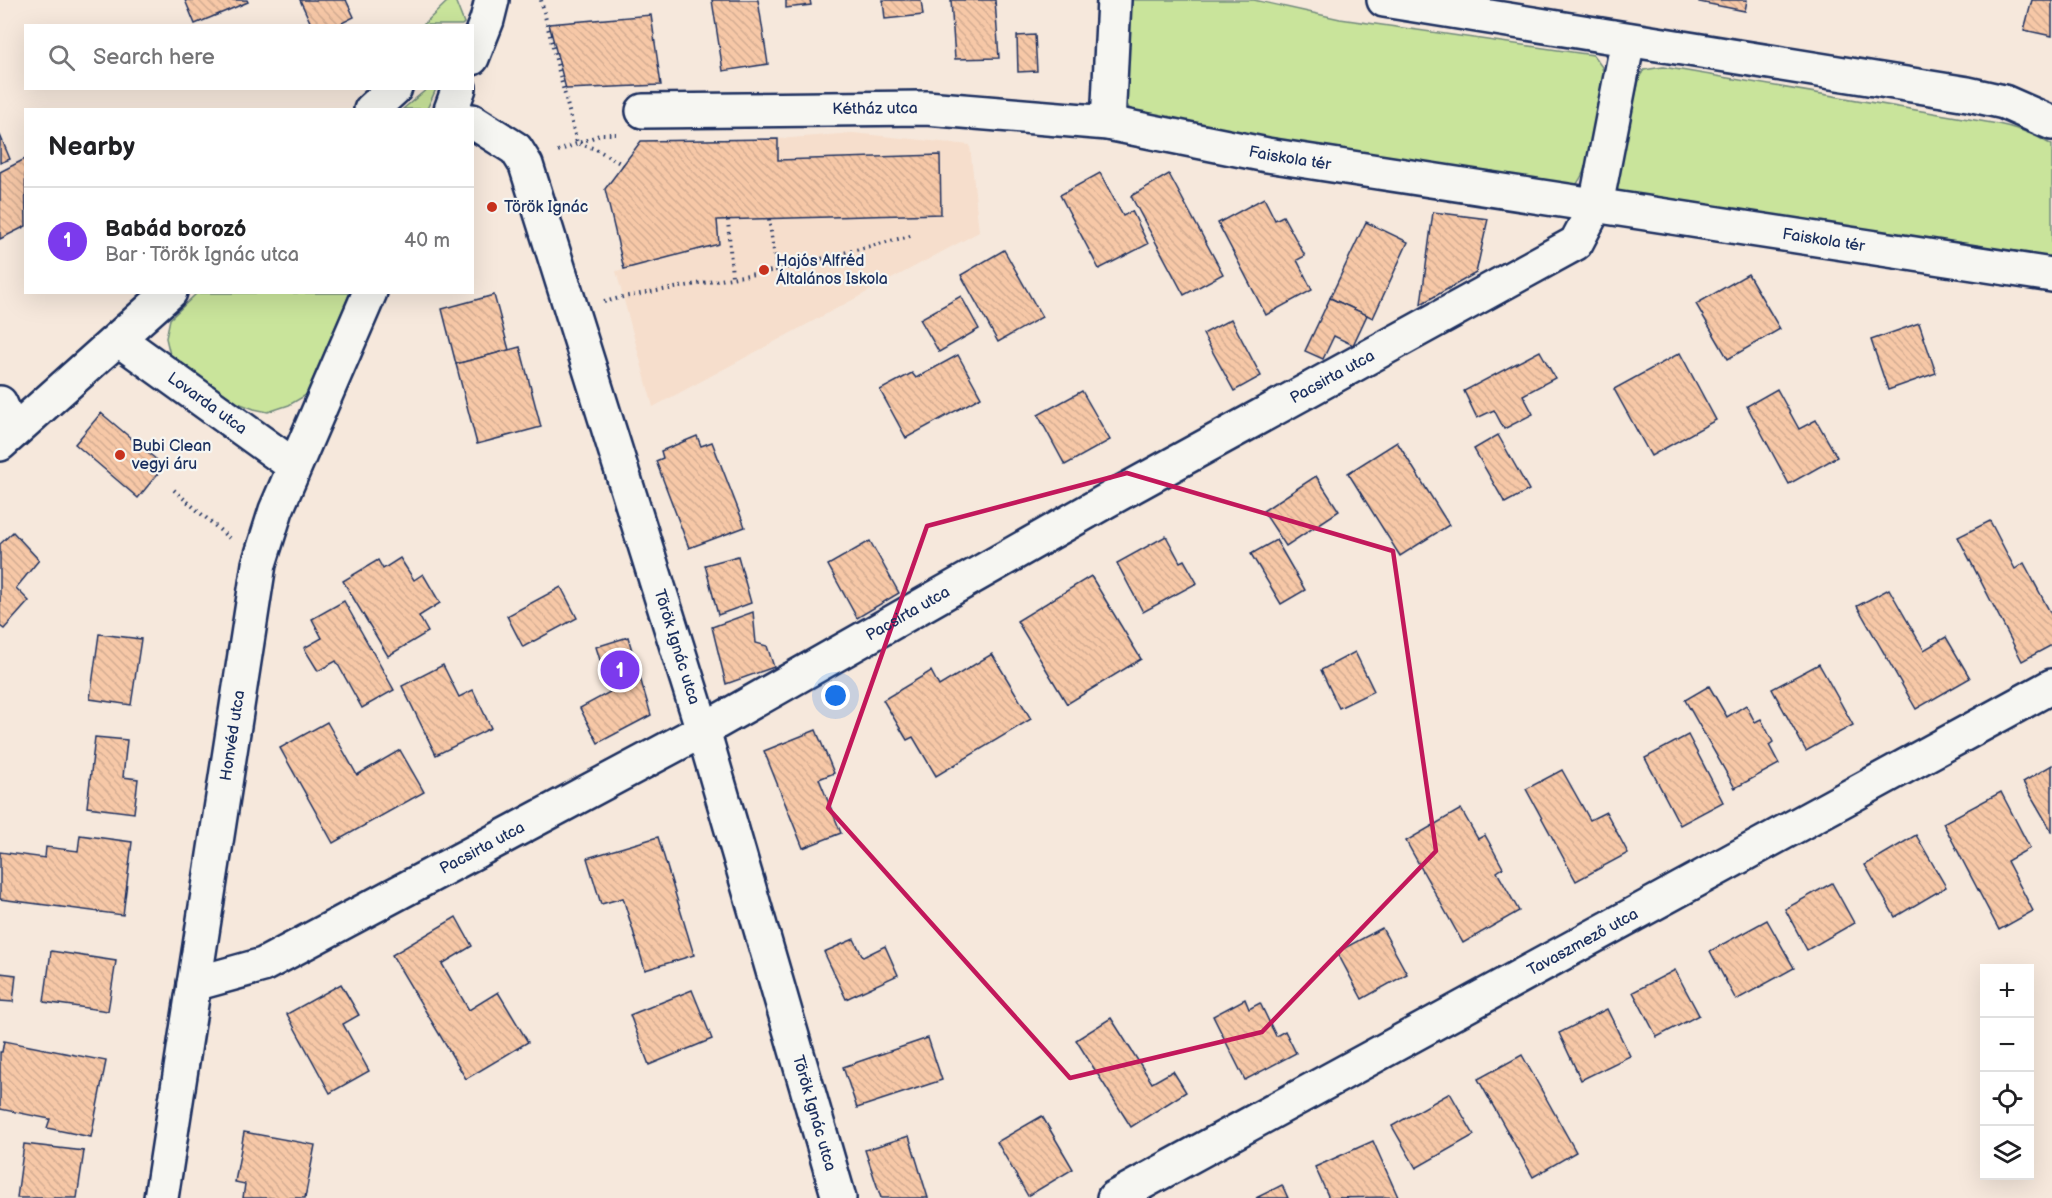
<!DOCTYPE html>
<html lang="en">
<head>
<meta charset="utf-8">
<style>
	body { margin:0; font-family:"Balsamiq Sans",sans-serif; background:#f2f2f2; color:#202124 }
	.controls { position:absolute; right:18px; bottom:18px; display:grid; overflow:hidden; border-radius:0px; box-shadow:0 6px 24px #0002 }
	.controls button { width:54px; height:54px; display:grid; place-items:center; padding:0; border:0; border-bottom:2px solid #e0e0e0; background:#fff; color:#202124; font:30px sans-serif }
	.you { position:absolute; left:836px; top:696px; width:21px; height:21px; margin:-15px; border:4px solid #fff; border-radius:50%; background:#1a73e8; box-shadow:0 0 0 9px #1a73e833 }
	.badge { display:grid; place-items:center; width:39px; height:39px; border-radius:50%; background:#7c3aed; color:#fff; font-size:20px; font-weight:700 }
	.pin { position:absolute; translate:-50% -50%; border:3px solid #fff; box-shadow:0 2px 6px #0006 }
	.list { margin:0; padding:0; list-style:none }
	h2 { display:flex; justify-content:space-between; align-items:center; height:78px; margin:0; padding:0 24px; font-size:26px }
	h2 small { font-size:20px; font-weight:400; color:#757577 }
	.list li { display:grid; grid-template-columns:39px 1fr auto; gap:18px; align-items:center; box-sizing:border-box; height:108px; padding:0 24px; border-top:2px solid #e0e0e0 }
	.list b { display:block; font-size:22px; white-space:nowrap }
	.list p { margin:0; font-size:20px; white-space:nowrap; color:#757577 }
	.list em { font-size:20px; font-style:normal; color:#757577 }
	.icon { flex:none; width:33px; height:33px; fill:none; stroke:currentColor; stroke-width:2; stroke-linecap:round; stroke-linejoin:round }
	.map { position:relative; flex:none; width:2052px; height:1198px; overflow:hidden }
	.search { position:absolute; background:#fff; box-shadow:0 6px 24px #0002; left:24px; top:24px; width:450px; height:66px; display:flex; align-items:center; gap:15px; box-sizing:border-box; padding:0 21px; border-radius:0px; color:#757577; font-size:22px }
	.panel { position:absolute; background:#fff; box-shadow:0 6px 24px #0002; left:24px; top:108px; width:450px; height:186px; border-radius:0px }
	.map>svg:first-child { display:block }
	.built { fill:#f6decc }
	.grass { fill:#c9e49b; stroke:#728a7c; stroke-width:1.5 }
	.building { fill:url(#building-back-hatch); stroke:#1b2f5e; stroke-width:1.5 }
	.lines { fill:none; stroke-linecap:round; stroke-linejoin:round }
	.minor-casing { stroke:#1b2f5e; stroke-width:38 }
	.path { stroke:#1b2f5e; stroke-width:4; stroke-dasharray:1.5 4.5; stroke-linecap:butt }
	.minor { stroke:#f6f6f2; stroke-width:33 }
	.marked { fill:none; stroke:#c2185b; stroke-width:4.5; stroke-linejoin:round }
	.poi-dot { fill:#c8321e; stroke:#f6f6f2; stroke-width:2 }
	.labels { text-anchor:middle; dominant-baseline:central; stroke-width:4.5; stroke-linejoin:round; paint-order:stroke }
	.street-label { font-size:16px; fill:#1b2f5e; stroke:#f6f6f2 }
	.poi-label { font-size:16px; fill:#1b2f5e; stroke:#f6f6f2; text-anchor:start }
</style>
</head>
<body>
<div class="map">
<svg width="2052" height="1198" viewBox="0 0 2052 1198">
	<defs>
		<pattern id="building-back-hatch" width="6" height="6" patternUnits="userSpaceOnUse" patternTransform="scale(1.5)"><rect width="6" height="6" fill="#f7c8a7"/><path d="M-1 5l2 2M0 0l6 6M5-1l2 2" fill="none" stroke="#d3ac92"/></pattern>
	</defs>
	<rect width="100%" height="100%" fill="#f6e8dc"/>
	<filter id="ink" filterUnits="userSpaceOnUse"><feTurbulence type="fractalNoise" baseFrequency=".0167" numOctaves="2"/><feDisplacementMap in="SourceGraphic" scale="12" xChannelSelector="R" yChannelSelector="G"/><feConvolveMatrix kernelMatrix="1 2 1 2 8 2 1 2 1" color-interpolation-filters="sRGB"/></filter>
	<g filter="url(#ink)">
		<polygon class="built" points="853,133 970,145 979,232 653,407 616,271 624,269 605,189 641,141 778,139"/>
		<g class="grass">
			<polygon points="449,0 455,0 464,23 462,25 423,25"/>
			<path d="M1126,0h128l86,19 253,36 9,12 2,10c-5,26 -12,95 -31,111l-433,-69 -10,-9 -4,-8z"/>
			<path d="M1663,67l335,57c20,4 36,10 54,21v116l-162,-28 -260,-33c-15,-7 -16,-13 -13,-29l23,-95 4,-6z"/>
			<polygon points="427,89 436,89 427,109 403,109"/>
			<polygon points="197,293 350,293 306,395 289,405 268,412 254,409 238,403 170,355 166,338 170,319"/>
		</g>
		<g class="building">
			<polygon points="185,0 247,0 248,2 195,24"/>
			<polygon points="300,0 346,0 354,17 336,26 312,26"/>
			<polygon points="712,0 758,0 768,64 723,71"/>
			<polygon points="786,0 810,0 811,5 786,8"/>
			<polygon points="883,0 921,0 923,15 885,19"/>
			<polygon points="951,0 995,0 999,58 955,59"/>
			<polygon points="1699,0 1747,0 1745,11 1699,2"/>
			<polygon points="2032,0 2052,0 2052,36 2024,30"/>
			<polygon points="651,15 661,85 566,89 549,24"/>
			<polygon points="1035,35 1037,71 1018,72 1017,36"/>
			<polygon points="0,135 10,159 0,163"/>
			<polygon points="778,139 778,160 940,155 941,214 717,220 719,244 624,269 605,189 641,141"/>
			<polygon points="25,159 26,226 0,239 0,172"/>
			<polygon points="1100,173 1123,216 1132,211 1148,244 1099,269 1060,195"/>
			<polygon points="1169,174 1223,274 1184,295 1131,196"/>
			<polygon points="1264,198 1275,220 1283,216 1305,256 1297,260 1312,290 1266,315 1218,223"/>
			<polygon points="1433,212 1488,219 1476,273 1421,304"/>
			<polygon points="1366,222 1408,242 1373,318 1330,298"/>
			<polygon points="1004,250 1042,317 998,342 961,275"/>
			<polygon points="1748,274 1780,329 1728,359 1696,304"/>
			<polygon points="494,295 509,350 456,364 442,309"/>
			<polygon points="961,296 979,329 939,352 920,319"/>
			<polygon points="1330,298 1367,315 1353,345 1334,336 1323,359 1305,351"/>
			<polygon points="1231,319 1261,376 1234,391 1203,334"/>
			<polygon points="1919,323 1936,373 1888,390 1871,340"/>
			<polygon points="520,347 541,427 477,444 456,364"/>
			<polygon points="1540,351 1555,378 1523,395 1533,414 1504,429 1494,410 1477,418 1464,391"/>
			<polygon points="1680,353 1716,420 1651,456 1614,389"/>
			<polygon points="958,355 981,397 906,438 880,390 912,373 916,378"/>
			<polygon points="1777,389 1799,429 1816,420 1837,457 1789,484 1747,406"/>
			<polygon points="1082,391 1110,440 1065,465 1038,415"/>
			<polygon points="101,413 164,466 138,498 75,444"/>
			<polygon points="1498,435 1529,490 1505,503 1474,449"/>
			<polygon points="697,436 701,446 712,442 745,527 689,548 656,461 663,458 661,451"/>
			<polygon points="1397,442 1449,525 1400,556 1348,473"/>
			<polygon points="1316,476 1339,511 1286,546 1263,511"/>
			<polygon points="1990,521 2015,569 2024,563 2052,616 2052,645 2022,661 1958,537"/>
			<polygon points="13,532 39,560 16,588 29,601 4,629 0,626 0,544"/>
			<polygon points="1166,536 1180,562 1184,560 1197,583 1143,612 1117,563"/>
			<polygon points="1276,540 1305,590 1281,604 1251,554"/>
			<polygon points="870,541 899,593 857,618 828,565"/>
			<polygon points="738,556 751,603 718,615 705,565"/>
			<polygon points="400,558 414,580 423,574 440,603 419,616 428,632 388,656 343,581 378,560 383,569"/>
			<polygon points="1091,576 1141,659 1067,704 1017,621"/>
			<polygon points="561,587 577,618 523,647 507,616"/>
			<polygon points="1889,589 1924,650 1946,637 1970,678 1916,709 1857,606"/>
			<polygon points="344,601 394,690 362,708 336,661 318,671 304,648 322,638 312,619"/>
			<polygon points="753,612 756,643 767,646 774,667 726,684 712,627"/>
			<polygon points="99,634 141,639 131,705 90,699"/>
			<polygon points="628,637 651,715 598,743 580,708 610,692 596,647"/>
			<polygon points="1355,652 1374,691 1339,708 1321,670"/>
			<polygon points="992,654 1031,719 936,776 913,737 907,740 883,700 931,671 939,686"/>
			<polygon points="1819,664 1853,725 1806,751 1772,689"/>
			<polygon points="443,665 459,697 473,690 491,728 436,755 402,686"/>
			<polygon points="1709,686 1727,717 1746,705 1755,722 1761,719 1773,742 1769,745 1779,764 1735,788 1685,700"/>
			<polygon points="327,722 357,775 400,750 424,792 333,843 280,748"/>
			<polygon points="816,730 834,773 819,779 841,833 803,848 764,751"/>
			<polygon points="1688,735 1723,802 1680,825 1645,758"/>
			<polygon points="95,737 127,740 123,777 138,779 134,813 87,807"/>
			<polygon points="2052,765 2052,832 2023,782"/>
			<polygon points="1562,770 1590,820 1606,812 1628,853 1576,881 1526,789"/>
			<polygon points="2001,792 2030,848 2007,861 2033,911 1999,930 1943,823"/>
			<polygon points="1461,809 1478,839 1485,835 1503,868 1497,872 1519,911 1463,943 1406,841"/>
			<polygon points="80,835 132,842 123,915 0,899 0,852 45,858 46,847 78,851"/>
			<polygon points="1916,835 1946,887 1895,917 1865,865"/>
			<polygon points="658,837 694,955 645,970 623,898 601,904 587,858"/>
			<polygon points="1832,883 1854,923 1807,950 1785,909"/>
			<polygon points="456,917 472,946 442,964 469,1010 498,992 528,1042 466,1079 392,955"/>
			<polygon points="1767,920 1794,968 1736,1000 1710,951"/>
			<polygon points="1382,928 1407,974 1362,999 1337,952"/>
			<polygon points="854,939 863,957 885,946 898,975 846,999 824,952"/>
			<polygon points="51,951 116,961 108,1011 44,1002"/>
			<polygon points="1675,970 1699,1015 1657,1037 1633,992"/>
			<polygon points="0,973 16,975 13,1002 0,1001"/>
			<polygon points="341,984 359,1015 343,1024 369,1071 330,1093 287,1014"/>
			<polygon points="692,990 712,1039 649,1065 630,1015"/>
			<polygon points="1245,999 1249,1009 1260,1003 1276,1036 1285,1031 1296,1053 1245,1080 1213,1016"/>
			<polygon points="1607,1009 1630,1056 1581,1080 1559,1033"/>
			<polygon points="1111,1018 1152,1083 1173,1071 1186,1092 1131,1127 1076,1040"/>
			<polygon points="928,1038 942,1080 857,1108 843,1067"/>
			<polygon points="4,1041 106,1061 91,1137 47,1128 50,1119 0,1109 0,1052 2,1052"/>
			<polygon points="1522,1055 1576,1152 1533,1177 1478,1079"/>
			<polygon points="1450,1093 1474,1135 1416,1168 1392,1126"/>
			<polygon points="1042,1116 1073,1169 1028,1196 997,1142"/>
			<polygon points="244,1132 315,1145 305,1198 243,1198 245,1184 235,1182"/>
			<polygon points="909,1136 928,1198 881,1198 865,1150"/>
			<polygon points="1373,1141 1398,1197 1329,1198 1315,1167"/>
			<polygon points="24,1144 84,1151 77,1198 17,1198"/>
			<polygon points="1282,1185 1288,1198 1256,1198"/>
		</g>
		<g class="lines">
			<g class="minor-casing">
				<g id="minor">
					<polyline points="1384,0 1968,94 2004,102 2052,123"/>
					<polyline points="472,58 487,20 492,0"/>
					<polyline points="371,110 395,88"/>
					<polyline points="451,110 459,88"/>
					<path id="s1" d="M643,111l283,-3 182,15 159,32 785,120"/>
					<path id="s2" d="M472,121l44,28 10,16 177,565 136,468"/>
					<polyline points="1108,123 1114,0"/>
					<path id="s3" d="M118,339l176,127"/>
					<polyline points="0,403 13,432"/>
					<polyline points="0,444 170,292"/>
					<path id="s4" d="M194,984l69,-19 440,-235 403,-229 470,-258 20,-38 32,-165"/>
					<path id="s5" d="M161,1198l98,-634 17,-54 94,-218"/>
					<path id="s6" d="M1114,1198l938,-512"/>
				</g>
			</g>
			<g class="path">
				<polyline points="541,0 577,143 596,149 623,165"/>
				<polyline points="558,151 602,134 616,134"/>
				<polyline points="769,219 777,270"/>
				<polyline points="728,220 732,277"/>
				<polyline points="604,302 623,297 777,270 914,235"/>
				<polyline points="174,490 229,538"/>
			</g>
			<use href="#minor" class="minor"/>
		</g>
	</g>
	<path class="marked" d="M1127,473l266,78 43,300 -174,181 -192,46 -242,-270 99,-282z"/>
	<g class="poi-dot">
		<circle cx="492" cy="207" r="6"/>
		<circle cx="764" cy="270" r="6"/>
		<circle cx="120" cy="455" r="6"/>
	</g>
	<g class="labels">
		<g class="street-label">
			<text stroke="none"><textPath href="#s1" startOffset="232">Kétház utca</textPath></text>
			<text stroke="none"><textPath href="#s1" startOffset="651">Faiskola tér</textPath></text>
			<text stroke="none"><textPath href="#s1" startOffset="1191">Faiskola tér</textPath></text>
			<text stroke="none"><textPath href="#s4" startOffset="1292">Pacsirta utca</textPath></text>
			<text stroke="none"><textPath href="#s3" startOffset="110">Lovarda utca</textPath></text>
			<text stroke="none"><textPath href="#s4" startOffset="806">Pacsirta utca</textPath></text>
			<text stroke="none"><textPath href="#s2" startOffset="576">Török Ignác utca</textPath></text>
			<text stroke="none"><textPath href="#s5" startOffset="468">Honvéd utca</textPath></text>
			<text stroke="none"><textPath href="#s4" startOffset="320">Pacsirta utca</textPath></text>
			<text stroke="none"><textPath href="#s6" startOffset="534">Tavaszmező utca</textPath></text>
			<text stroke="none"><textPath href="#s2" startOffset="1062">Török Ignác utca</textPath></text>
		</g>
		<g class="poi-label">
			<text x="504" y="207">Török Ignác</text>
			<text x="776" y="261">Hajós Alfréd<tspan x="776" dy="18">Általános Iskola</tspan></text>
			<text x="132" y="446">Bubi Clean<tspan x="132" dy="18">vegyi áru</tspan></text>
		</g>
	</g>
</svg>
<div class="controls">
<button>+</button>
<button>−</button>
<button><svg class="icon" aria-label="locate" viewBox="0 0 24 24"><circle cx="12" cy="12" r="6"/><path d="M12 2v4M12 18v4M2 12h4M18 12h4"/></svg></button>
<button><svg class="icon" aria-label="layers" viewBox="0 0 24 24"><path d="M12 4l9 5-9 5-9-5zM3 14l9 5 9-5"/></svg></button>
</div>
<div class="you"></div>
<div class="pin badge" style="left:620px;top:670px">1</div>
<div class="search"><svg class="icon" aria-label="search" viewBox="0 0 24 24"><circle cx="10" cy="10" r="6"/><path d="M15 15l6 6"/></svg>Search here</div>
<section class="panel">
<h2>Nearby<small></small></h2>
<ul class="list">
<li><span class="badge">1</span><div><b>Babád borozó</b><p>Bar · Török Ignác utca</p></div><em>40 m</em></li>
</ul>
</section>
</div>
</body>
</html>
